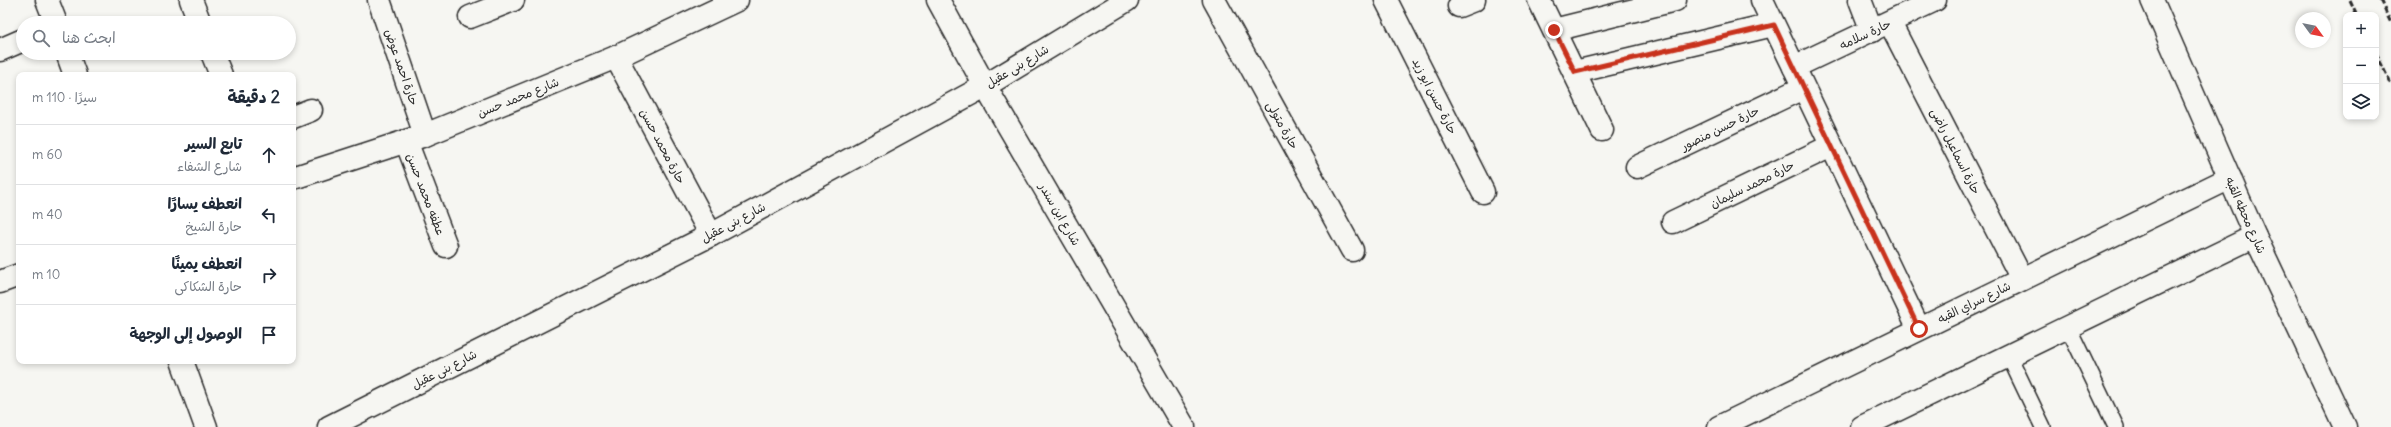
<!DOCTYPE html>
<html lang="ar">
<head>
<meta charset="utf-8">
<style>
	body { margin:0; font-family:Delius,"Playpen Sans Arabic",sans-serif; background:#f2f2f3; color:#1f2937; direction:rtl }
	.controls { position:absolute; right:12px; top:12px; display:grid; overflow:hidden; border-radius:8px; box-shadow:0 2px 6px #0003 }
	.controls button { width:36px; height:36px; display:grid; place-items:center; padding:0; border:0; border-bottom:1px solid #e0e1e3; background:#fff; color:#1f2937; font:20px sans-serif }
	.compass { position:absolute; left:2295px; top:12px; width:36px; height:36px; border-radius:50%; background:#fff; box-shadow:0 2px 6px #0003; rotate:123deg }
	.stop { position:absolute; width:12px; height:12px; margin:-9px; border:3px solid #c8321e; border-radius:50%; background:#fff }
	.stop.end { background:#c8321e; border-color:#fff; box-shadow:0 1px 4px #0008 }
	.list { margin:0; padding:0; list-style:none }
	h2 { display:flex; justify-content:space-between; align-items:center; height:52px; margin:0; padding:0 16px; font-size:17px }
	h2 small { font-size:13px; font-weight:400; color:#747a83 }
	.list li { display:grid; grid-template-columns:26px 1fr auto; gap:12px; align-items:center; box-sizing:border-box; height:60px; padding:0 16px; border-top:1px solid #e0e1e3 }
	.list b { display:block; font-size:15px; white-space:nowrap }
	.list p { margin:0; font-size:13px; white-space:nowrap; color:#747a83 }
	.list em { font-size:13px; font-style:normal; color:#747a83 }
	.icon { flex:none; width:22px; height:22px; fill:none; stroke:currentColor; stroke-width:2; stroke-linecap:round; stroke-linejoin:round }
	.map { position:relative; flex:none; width:2391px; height:427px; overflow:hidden; direction:ltr }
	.search { position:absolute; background:#fff; box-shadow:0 2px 6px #0003; left:16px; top:16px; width:280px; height:44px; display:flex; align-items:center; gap:10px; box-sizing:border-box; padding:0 14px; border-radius:22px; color:#747a83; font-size:15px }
	.panel { position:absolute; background:#fff; box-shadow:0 2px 6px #0003; left:16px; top:72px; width:280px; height:292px; border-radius:8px; direction:rtl }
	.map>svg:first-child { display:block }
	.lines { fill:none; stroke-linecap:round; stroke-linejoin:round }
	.lane-casing { stroke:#2b2b2b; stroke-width:18 }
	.street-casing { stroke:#2b2b2b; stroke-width:25 }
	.secondary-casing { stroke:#2b2b2b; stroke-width:25 }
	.lane { stroke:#f6f6f2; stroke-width:15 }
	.street { stroke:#f6f6f2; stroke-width:22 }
	.secondary { stroke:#f6f6f2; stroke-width:22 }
	.rail { stroke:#2b2b2b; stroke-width:3; stroke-dasharray:6 3; stroke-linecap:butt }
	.route { stroke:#c8321e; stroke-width:5 }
	.labels { text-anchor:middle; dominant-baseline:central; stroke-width:3; stroke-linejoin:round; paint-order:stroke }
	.street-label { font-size:12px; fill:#2b2b2b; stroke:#f6f6f2 }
</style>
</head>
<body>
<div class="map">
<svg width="2391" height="427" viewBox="0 0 2391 427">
	<rect width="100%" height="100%" fill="#f6f6f2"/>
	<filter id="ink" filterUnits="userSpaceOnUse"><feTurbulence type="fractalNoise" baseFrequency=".025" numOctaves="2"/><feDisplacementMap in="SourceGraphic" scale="8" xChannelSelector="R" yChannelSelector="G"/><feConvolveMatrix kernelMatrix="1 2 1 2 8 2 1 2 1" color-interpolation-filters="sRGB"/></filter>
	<g filter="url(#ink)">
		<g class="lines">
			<g class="lane-casing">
				<g id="lane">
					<polyline points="2068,327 2116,427"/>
					<polyline points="2009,356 2043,427"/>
				</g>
			</g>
			<g class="street-casing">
				<g id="street">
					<polyline points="191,0 200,23"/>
					<polyline points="379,0 425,135"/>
					<polyline points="938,0 985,86 1184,427"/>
					<polyline points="1214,0 1352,250"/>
					<polyline points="1386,0 1483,192"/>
					<polyline points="1539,0 1602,130"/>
					<polyline points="1762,0 1919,329"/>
					<polyline points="1860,0 1872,31"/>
					<polyline points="1459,6 1474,0"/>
					<polyline points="470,17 513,0"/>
					<polyline points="1890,23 2022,279"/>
					<polyline points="1554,30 1675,0"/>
					<polyline points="0,50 23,40"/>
					<polyline points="212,53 221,75"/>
					<polyline points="616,57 711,235"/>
					<polyline points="1794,67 1935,0"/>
					<polyline points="1575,72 1773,25"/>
					<polyline points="293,117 311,110"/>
					<polyline points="406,141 446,246"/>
					<polyline points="1637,167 1803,88"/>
					<polyline points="293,178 425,135 616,57 737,0"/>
					<polyline points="1673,222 1831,146"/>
					<polyline points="0,282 19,275"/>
					<polyline points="329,427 711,235 985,86 1127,0"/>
					<polyline points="1719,427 2230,178"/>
					<polyline points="1862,427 2255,236"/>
				</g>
			</g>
			<g class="secondary-casing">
				<g id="secondary">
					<polyline points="47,0 56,23"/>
					<polyline points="2152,0 2255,236 2345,427"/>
					<polyline points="67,53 75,75"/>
					<polyline points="182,361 206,427"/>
				</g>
			</g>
			<use href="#lane" class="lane"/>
			<use href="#street" class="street"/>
			<use href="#secondary" class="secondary"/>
			<g class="rail">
				<polyline points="2350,0 2357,15"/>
				<polyline points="2380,0 2391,23"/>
				<polyline points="2376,53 2391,84"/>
			</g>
		</g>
	</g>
	<g class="lines" filter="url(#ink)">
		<polyline class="route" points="1554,30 1575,72 1774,25 1919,329"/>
	</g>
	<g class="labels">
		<g class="street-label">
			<text transform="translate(1865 34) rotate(-25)">حارة سلامه</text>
			<text transform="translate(1017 66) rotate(-31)">شارع بنى عقيل</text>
			<text transform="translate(402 67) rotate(71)">حارة احمد عوض</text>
			<text transform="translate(1435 96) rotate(63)">حارة حسن ابو زيد</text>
			<text transform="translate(518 97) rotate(-22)">شارع محمد حسن</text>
			<text transform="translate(1283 125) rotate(61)">حارة متولى</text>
			<text transform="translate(1720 128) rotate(-26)">حارة حسن منصور</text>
			<text transform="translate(663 146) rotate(62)">حارة محمد حسن</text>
			<text transform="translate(1956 151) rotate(63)">حارة اسماعيل راضى</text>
			<text transform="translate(1752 184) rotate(-26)">حارة محمد سليمان</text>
			<text transform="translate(426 194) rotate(69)">عطفه محمد حسن</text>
			<text transform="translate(1060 214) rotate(60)">شارع ابن سندر</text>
			<text transform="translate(2246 215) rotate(66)">شارع محطه القبه</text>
			<text transform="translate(733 222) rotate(-28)">شارع بنى عقيل</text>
			<text transform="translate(1974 302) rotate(-26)">شارع سراي القبه</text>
			<text transform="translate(444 369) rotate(-27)">شارع بنى عقيل</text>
		</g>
	</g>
</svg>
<div class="controls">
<button>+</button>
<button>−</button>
<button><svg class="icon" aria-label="layers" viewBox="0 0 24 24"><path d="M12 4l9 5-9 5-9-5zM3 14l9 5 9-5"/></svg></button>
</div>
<svg class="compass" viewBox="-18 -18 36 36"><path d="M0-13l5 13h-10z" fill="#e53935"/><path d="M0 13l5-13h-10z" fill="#747a83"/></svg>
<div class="stop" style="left:1919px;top:329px"></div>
<div class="stop end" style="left:1554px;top:30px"></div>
<div class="search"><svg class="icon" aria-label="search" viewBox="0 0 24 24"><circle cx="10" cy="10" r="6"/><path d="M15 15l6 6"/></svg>ابحث هنا</div>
<section class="panel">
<h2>2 دقيقة<small>سيرًا · 110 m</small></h2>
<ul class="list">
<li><svg class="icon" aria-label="ahead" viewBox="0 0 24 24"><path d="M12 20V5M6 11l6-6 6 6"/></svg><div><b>تابع السير</b><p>شارع الشفاء</p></div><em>60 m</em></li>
<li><svg class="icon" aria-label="left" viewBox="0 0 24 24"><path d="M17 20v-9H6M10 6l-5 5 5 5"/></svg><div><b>انعطف يسارًا</b><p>حارة الشيخ</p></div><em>40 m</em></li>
<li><svg class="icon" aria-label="right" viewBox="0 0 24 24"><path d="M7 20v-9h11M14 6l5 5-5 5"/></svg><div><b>انعطف يمينًا</b><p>حارة الشكاكى</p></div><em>10 m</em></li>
<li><svg class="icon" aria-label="arrive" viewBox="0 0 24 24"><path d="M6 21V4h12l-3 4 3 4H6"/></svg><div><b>الوصول إلى الوجهة</b></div></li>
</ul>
</section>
</div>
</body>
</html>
